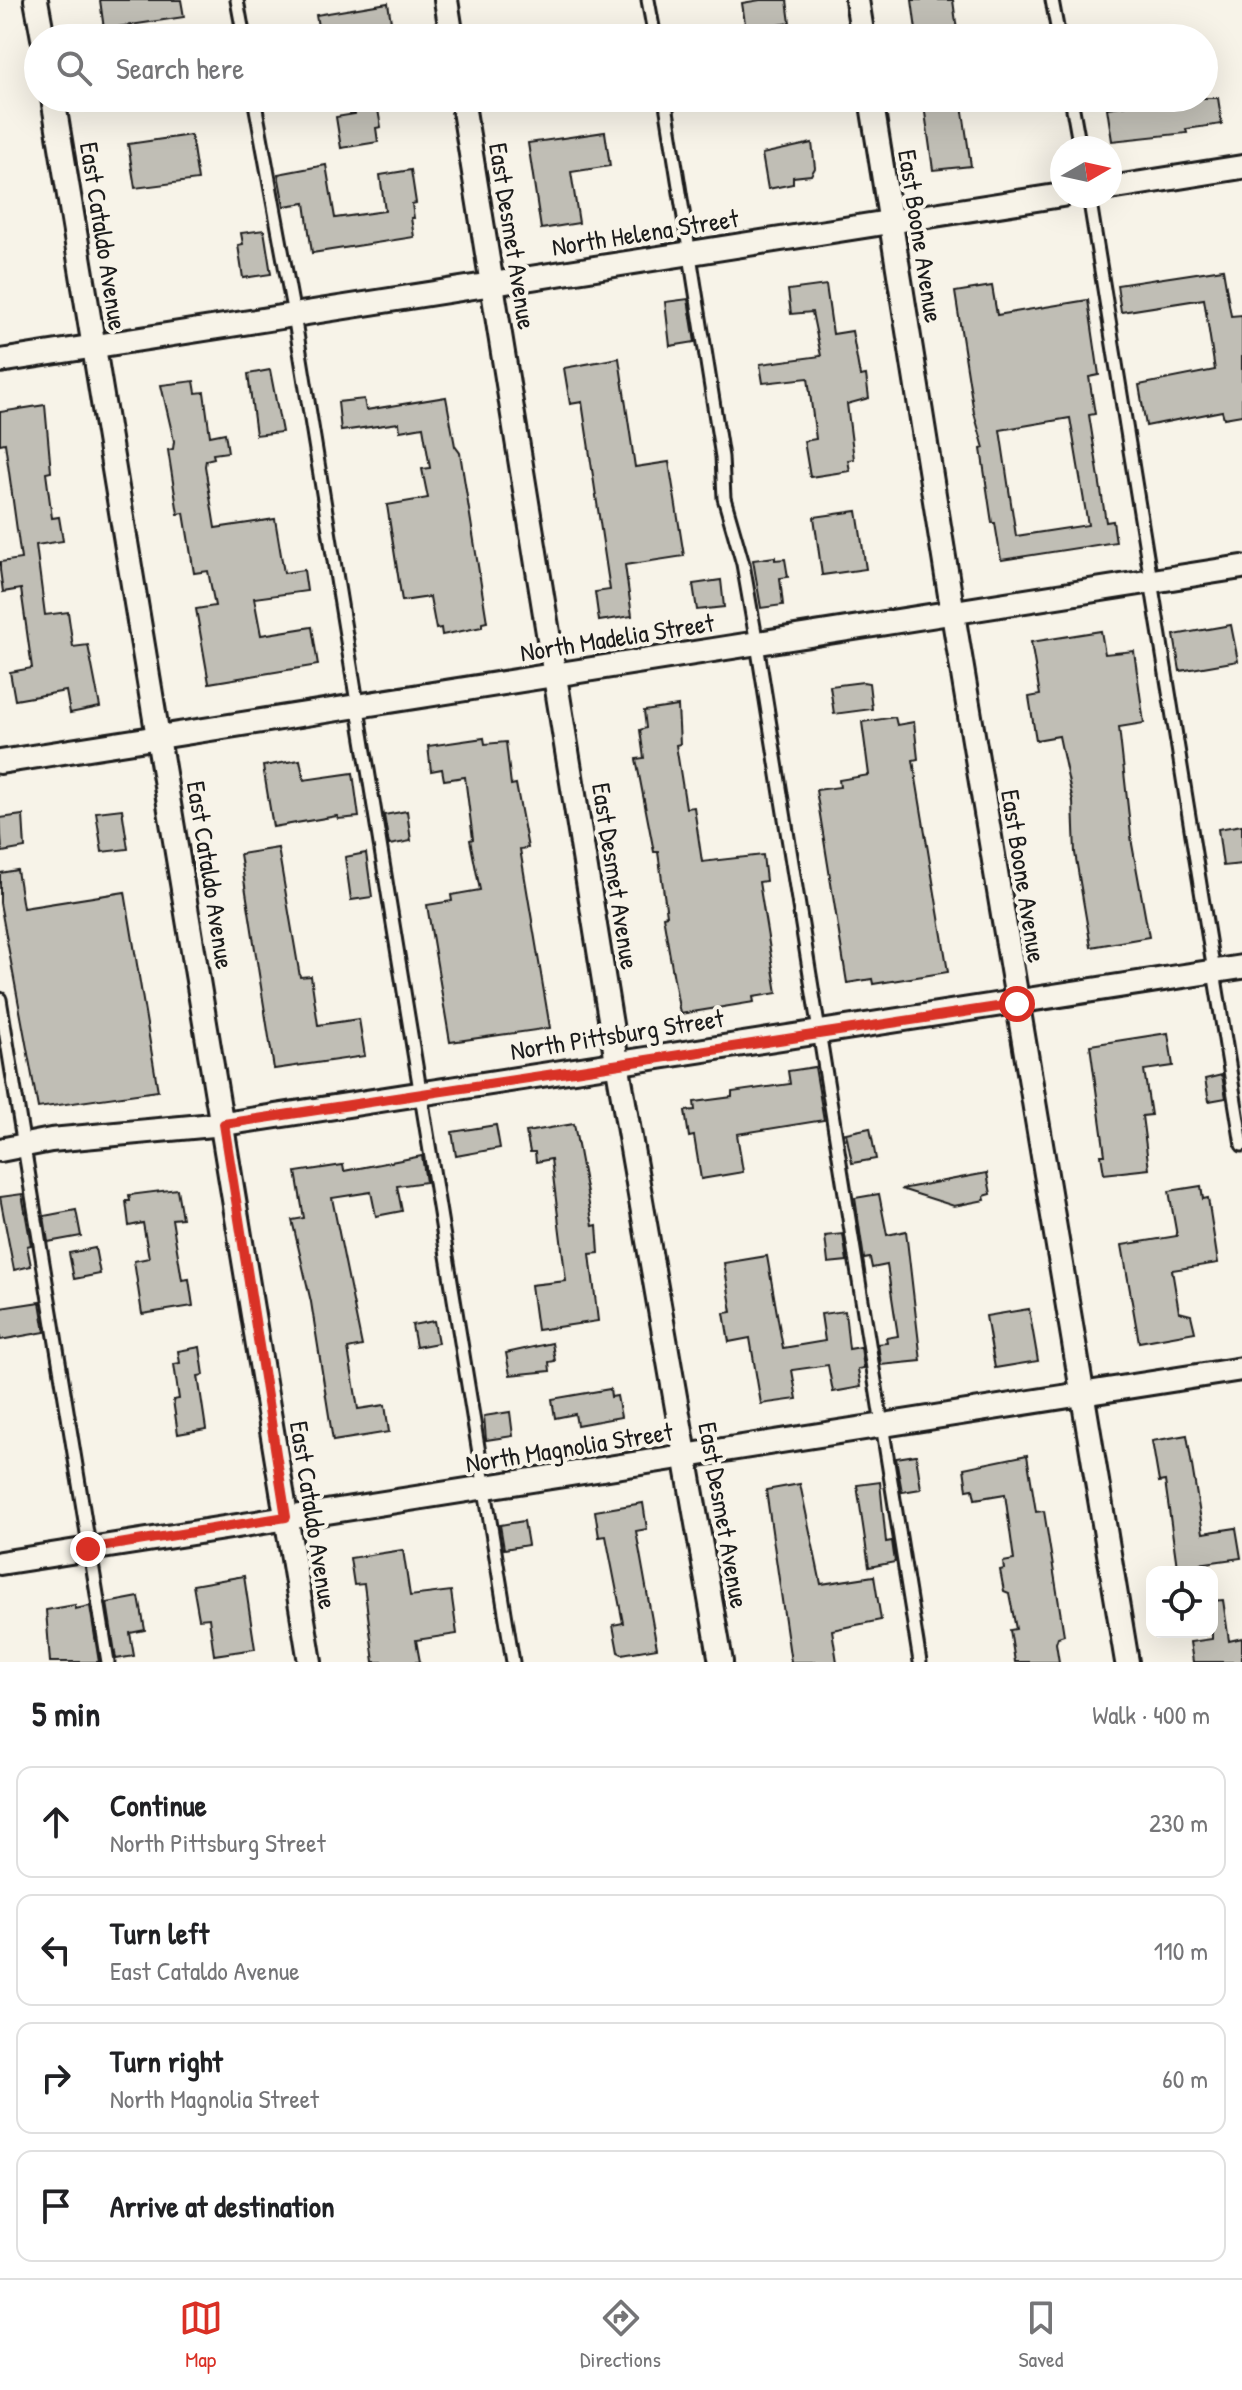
<!DOCTYPE html>
<html lang="en">
<head>
<meta charset="utf-8">
<style>
	body { margin:0; font-family:"Patrick Hand",sans-serif; background:#f6f6f6; color:#202124 }
	.controls { position:absolute; right:24px; bottom:24px; display:grid; overflow:hidden; border-radius:16px; box-shadow:0 8px 32px #0002 }
	.controls button { width:72px; height:72px; display:grid; place-items:center; padding:0; border:0; border-bottom:2px solid #e0e0e0; background:#fff; color:#202124; font:40px sans-serif }
	.compass { position:absolute; left:1050px; top:136px; width:72px; height:72px; border-radius:50%; background:#fff; box-shadow:0 8px 32px #0002; rotate:81deg }
	.stop { position:absolute; width:24px; height:24px; margin:-18px; border:6px solid #d93025; border-radius:50%; background:#fff }
	.stop.end { background:#d93025; border-color:#fff; box-shadow:0 2px 8px #0008 }
	.list { margin:0; padding:0; list-style:none }
	h2 { display:flex; justify-content:space-between; align-items:center; height:104px; margin:0; padding:0 32px; font-size:34px }
	h2 small { font-size:26px; font-weight:400; color:#757577 }
	.list li { display:grid; grid-template-columns:52px 1fr auto; gap:24px; align-items:center; box-sizing:border-box; height:112px; margin:0 16px 16px; padding:0 16px; border:2px solid #e0e0e0; border-radius:16px }
	.list b { display:block; font-size:30px; white-space:nowrap }
	.list p { margin:0; font-size:26px; white-space:nowrap; color:#757577 }
	.list em { font-size:26px; font-style:normal; color:#757577 }
	.icon { flex:none; width:44px; height:44px; fill:none; stroke:currentColor; stroke-width:2; stroke-linecap:round; stroke-linejoin:round }
	.map { position:relative; flex:none; width:1242px; height:1662px; overflow:hidden }
	.search { position:absolute; background:#fff; box-shadow:0 8px 32px #0002; left:24px; right:24px; top:24px; height:88px; display:flex; align-items:center; gap:20px; box-sizing:border-box; padding:0 28px; border-radius:44px; color:#757577; font-size:30px }
	.sheet { height:616px; background:#fff }
	nav { display:flex; justify-content:space-around; align-items:center; box-sizing:border-box; height:112px; border-top:2px solid #e0e0e0; background:#fff; font-size:22px; color:#757577 }
	nav a { display:grid; justify-items:center; gap:4px }
	nav .on { color:#d93025 }
	.map>svg:first-child { display:block }
	.building { fill:#c0beb5; stroke:#1c1c1c; stroke-width:2; fill-rule:evenodd }
	.lines { fill:none; stroke-linecap:round; stroke-linejoin:round }
	.service-casing { stroke:#1c1c1c; stroke-width:17 }
	.minor-casing { stroke:#1c1c1c; stroke-width:28 }
	.service { stroke:#f7f3e8; stroke-width:11 }
	.minor { stroke:#f7f3e8; stroke-width:22 }
	.route { stroke:#d93025; stroke-width:10 }
	.labels { text-anchor:middle; dominant-baseline:central; stroke-width:8; stroke-linejoin:round; paint-order:stroke }
	.street-label { font-size:26px; fill:#1c1c1c; stroke:#f7f3e8 }
</style>
</head>
<body>
<div class="map">
<svg width="1242" height="1662" viewBox="0 0 1242 1662">
	<rect width="100%" height="100%" fill="#f7f3e8"/>
	<filter id="ink" filterUnits="userSpaceOnUse"><feTurbulence type="fractalNoise" baseFrequency=".0125" numOctaves="2"/><feDisplacementMap in="SourceGraphic" scale="16" xChannelSelector="R" yChannelSelector="G"/><feConvolveMatrix kernelMatrix="1 2 1 2 8 2 1 2 1" color-interpolation-filters="sRGB"/></filter>
	<g filter="url(#ink)">
		<g class="building">
			<polygon points="100,0 181,0 184,17 104,29"/>
			<polygon points="760,0 787,0 790,23 746,30 742,3"/>
			<polygon points="912,0 953,0 958,38 917,38"/>
			<polygon points="388,3 393,34 368,38 320,38 316,15"/>
			<polygon points="353,98 376,98 381,127 376,128 378,142 341,148 336,117 355,114"/>
			<polygon points="923,98 961,98 971,166 933,170"/>
			<polygon points="1172,98 1218,98 1222,124 1186,129 1187,133 1112,141 1107,108"/>
			<polygon points="605,132 610,166 571,172 579,223 541,229 528,143"/>
			<polygon points="191,135 198,180 135,188 128,144"/>
			<polygon points="812,143 815,168 811,175 793,177 793,184 768,189 762,154"/>
			<polygon points="326,165 335,218 385,211 380,175 411,170 416,203 412,204 414,218 411,218 414,237 312,253 305,203 284,206 278,174"/>
			<polygon points="264,230 271,274 243,278 238,245 243,244 241,233"/>
			<polygon points="1223,269 1231,316 1242,315 1242,415 1224,418 1222,411 1146,426 1139,385 1215,370 1204,299 1121,312 1117,285"/>
			<polygon points="826,285 833,334 852,331 860,376 866,375 869,398 847,404 854,459 848,460 850,471 810,477 804,441 816,439 808,378 763,383 760,364 821,356 812,312 791,314 788,290"/>
			<path d="M992,286l5,29 91,-15 11,75 -10,2 6,37 -6,1 17,107 7,-1 3,21 -115,18 -6,-37h-3l-11,-74 3,-1 -10,-35 -19,-121zM1070,418l18,107 -72,11 -16,-106z"/>
			<polygon points="688,299 695,342 670,346 665,302"/>
			<polygon points="619,358 635,467 669,462 684,556 625,565 632,616 599,621 595,592 610,590 582,402 570,404 564,368"/>
			<polygon points="270,370 282,432 256,435 248,374"/>
			<polygon points="194,381 196,393 204,392 210,436 225,433 228,452 213,454 214,458 206,460 205,466 215,528 275,519 284,573 304,570 307,591 254,598 261,635 312,627 318,665 209,683 196,609 215,606 208,571 194,573 184,513 178,514 168,450 173,449 174,441 161,385"/>
			<polygon points="446,397 455,446 460,453 487,622 482,623 482,627 442,635 441,628 436,629 430,597 402,601 387,505 428,498 422,469 430,468 423,427 400,431 399,423 341,431 338,402 364,399 366,410"/>
			<polygon points="45,405 51,472 46,473 52,518 59,517 63,541 36,545 45,615 68,612 73,647 88,645 100,707 70,713 66,691 15,700 10,672 32,668 21,589 3,592 0,570 0,562 21,559 5,443 0,444 0,412"/>
			<polygon points="857,511 866,569 822,575 814,517"/>
			<polygon points="775,557 775,560 785,559 788,577 780,578 783,605 761,608 753,560"/>
			<polygon points="721,580 724,607 697,610 693,584"/>
			<polygon points="1231,625 1238,661 1180,671 1174,635"/>
			<polygon points="1101,631 1105,654 1134,651 1144,723 1119,727 1132,844 1149,937 1091,947 1075,853 1073,802 1059,736 1036,740 1029,697 1040,695 1031,642"/>
			<polygon points="863,682 869,683 872,709 834,714 830,686"/>
			<polygon points="678,706 680,744 676,745 686,808 694,807 702,862 763,855 766,881 759,882 777,993 753,997 754,1002 680,1014 663,916 667,915 658,852 654,852 636,759 644,758 640,730 646,728 644,711"/>
			<polygon points="895,717 897,725 914,722 918,759 913,760 948,972 873,984 872,979 847,983 816,790 840,787 839,780 869,775 862,722"/>
			<polygon points="484,738 485,744 506,742 511,785 516,784 528,848 520,849 550,1028 450,1042 427,905 452,901 451,895 480,890 470,840 473,839 465,777 444,780 442,769 431,771 428,746"/>
			<polygon points="300,760 304,780 353,773 359,817 338,819 337,816 273,827 263,766"/>
			<polygon points="122,809 128,849 102,852 96,812"/>
			<polygon points="407,811 411,841 389,845 384,815"/>
			<polygon points="23,815 25,848 2,852 0,818"/>
			<polygon points="1242,825 1242,864 1223,866 1218,829"/>
			<polygon points="278,848 300,977 311,976 318,1025 359,1019 365,1056 274,1069 240,854"/>
			<polygon points="366,853 372,897 351,900 345,857"/>
			<polygon points="17,870 23,908 125,892 158,1091 38,1108 0,903 0,873"/>
			<polygon points="1168,1033 1173,1066 1144,1070 1151,1115 1142,1116 1149,1169 1104,1174 1101,1155 1105,1155 1090,1045"/>
			<polygon points="815,1067 824,1120 737,1134 743,1172 701,1179 694,1136 689,1137 685,1111 695,1110 694,1102 732,1097 732,1092 790,1084 788,1071"/>
			<polygon points="1222,1075 1226,1098 1209,1101 1205,1079"/>
			<polygon points="574,1124 593,1226 597,1225 599,1253 590,1254 598,1321 537,1330 531,1285 566,1281 551,1159 536,1162 535,1152 530,1152 526,1132"/>
			<polygon points="496,1125 500,1148 456,1156 452,1132"/>
			<polygon points="870,1128 876,1159 852,1163 846,1133"/>
			<polygon points="422,1156 426,1182 397,1186 402,1211 376,1216 371,1192 332,1198 362,1346 348,1349 358,1409 385,1405 389,1432 333,1441 311,1302 292,1220 304,1218 296,1172 343,1165 344,1171"/>
			<polygon points="987,1173 991,1194 984,1196 985,1200 954,1206 901,1189"/>
			<polygon points="1201,1186 1203,1199 1208,1198 1218,1263 1172,1270 1179,1312 1191,1315 1195,1332 1139,1342 1122,1245 1177,1236 1169,1191"/>
			<polygon points="177,1189 182,1218 172,1219 182,1280 189,1279 193,1306 142,1314 134,1261 149,1258 143,1223 129,1226 126,1201 130,1201 129,1195"/>
			<polygon points="22,1194 31,1245 27,1246 31,1266 14,1270 0,1197"/>
			<polygon points="879,1194 887,1235 906,1231 921,1361 881,1365 878,1344 887,1343 886,1338 898,1336 887,1265 872,1268 870,1258 864,1259 855,1198"/>
			<polygon points="76,1210 81,1236 48,1242 44,1216"/>
			<polygon points="843,1234 847,1261 828,1263 825,1236"/>
			<polygon points="95,1248 100,1274 74,1279 69,1253"/>
			<polygon points="767,1256 783,1348 825,1341 821,1314 845,1311 849,1349 861,1347 864,1368 858,1369 861,1387 833,1392 828,1365 792,1370 797,1399 761,1404 750,1338 729,1342 724,1313 732,1312 724,1263"/>
			<polygon points="40,1302 45,1332 0,1340 0,1308"/>
			<polygon points="1029,1309 1038,1361 995,1368 986,1316"/>
			<polygon points="434,1321 438,1343 416,1347 412,1325"/>
			<polygon points="552,1343 555,1361 549,1362 550,1371 510,1375 506,1353"/>
			<polygon points="200,1347 204,1375 198,1376 206,1429 178,1434 173,1400 179,1399 174,1364 180,1363 178,1351"/>
			<polygon points="610,1389 611,1397 617,1396 621,1417 577,1425 575,1414 555,1418 552,1399"/>
			<polygon points="510,1412 513,1436 486,1440 484,1416"/>
			<polygon points="1187,1435 1203,1533 1236,1528 1241,1558 1177,1567 1165,1481 1159,1482 1152,1441"/>
			<polygon points="916,1455 921,1489 902,1492 896,1458"/>
			<polygon points="1027,1455 1036,1512 1044,1511 1064,1635 1058,1637 1056,1643 1059,1662 1015,1662 1010,1630 1016,1629 1009,1593 1004,1591 1000,1570 1004,1569 1003,1562 1014,1560 1005,1494 975,1499 973,1489 967,1490 964,1468"/>
			<polygon points="880,1482 886,1542 892,1541 895,1562 869,1567 857,1485"/>
			<polygon points="800,1484 821,1584 874,1576 881,1620 832,1630 837,1662 791,1662 766,1490"/>
			<polygon points="643,1503 647,1529 636,1531 657,1648 622,1654 618,1652 613,1625 623,1623 606,1536 599,1537 595,1511"/>
			<polygon points="524,1521 528,1545 504,1549 500,1525"/>
			<polygon points="403,1550 410,1596 451,1591 457,1634 416,1640 420,1662 374,1662 364,1584 354,1585 350,1558"/>
			<polygon points="244,1576 255,1649 214,1655 209,1618 199,1619 193,1585"/>
			<polygon points="139,1597 145,1630 130,1633 134,1656 116,1659 107,1603"/>
			<polygon points="1223,1600 1229,1641 1242,1638 1242,1662 1193,1662 1190,1642 1212,1639 1212,1601"/>
			<polygon points="75,1605 75,1609 90,1606 99,1662 50,1662 46,1610"/>
		</g>
		<g class="lines">
			<g class="service-casing">
				<g id="service">
					<polyline points="237,0 244,38"/>
					<polyline points="648,0 655,38"/>
					<polyline points="1052,0 1059,38"/>
					<polyline points="254,98 294,315 513,1662"/>
					<polyline points="665,98 722,457 724,498 743,564 757,644 920,1662"/>
					<polyline points="1071,98 1080,148"/>
					<polyline points="1089,196 1242,1145"/>
					<polyline points="0,999 108,1662"/>
				</g>
			</g>
			<g class="minor-casing">
				<g id="minor">
					<polyline points="36,0 43,38"/>
					<polyline points="446,0 452,38"/>
					<polyline points="857,0 863,38"/>
					<polyline points="53,98 310,1662"/>
					<polyline points="462,98 617,1062 721,1662"/>
					<polyline points="871,98 953,614 1127,1662"/>
					<polyline points="1110,188 1242,167"/>
					<polyline points="0,361 1062,195"/>
					<polyline points="0,762 1242,567"/>
					<polyline points="0,1150 51,1140 224,1124 1242,967"/>
					<polyline points="0,1563 1242,1369"/>
				</g>
			</g>
			<use href="#service" class="service"/>
			<use href="#minor" class="minor"/>
		</g>
	</g>
	<g class="lines" filter="url(#ink)">
		<polyline class="route" points="88,1549 286,1517 224,1124 1017,1004"/>
	</g>
	<g class="labels">
		<g class="street-label">
			<text transform="translate(645 232) rotate(-9)">North Helena Street</text>
			<text transform="translate(104 236) rotate(81)">East Cataldo Avenue</text>
			<text transform="translate(513 236) rotate(81)">East Desmet Avenue</text>
			<text transform="translate(921 236) rotate(81)">East Boone Avenue</text>
			<text transform="translate(617 637) rotate(-9)">North Madelia Street</text>
			<text transform="translate(211 875) rotate(81)">East Cataldo Avenue</text>
			<text transform="translate(616 876) rotate(81)">East Desmet Avenue</text>
			<text transform="translate(1024 876) rotate(81)">East Boone Avenue</text>
			<text transform="translate(617 1034) rotate(-9)">North Pittsburg Street</text>
			<text transform="translate(569 1447) rotate(-9)">North Magnolia Street</text>
			<text transform="translate(314 1515) rotate(81)">East Cataldo Avenue</text>
			<text transform="translate(724 1515) rotate(80)">East Desmet Avenue</text>
		</g>
	</g>
</svg>
<div class="controls">
<button><svg class="icon" aria-label="locate" viewBox="0 0 24 24"><circle cx="12" cy="12" r="6"/><path d="M12 2v4M12 18v4M2 12h4M18 12h4"/></svg></button>
</div>
<svg class="compass" viewBox="-18 -18 36 36"><path d="M0-13l5 13h-10z" fill="#e53935"/><path d="M0 13l5-13h-10z" fill="#757577"/></svg>
<div class="stop" style="left:1017px;top:1004px"></div>
<div class="stop end" style="left:88px;top:1549px"></div>
<div class="search"><svg class="icon" aria-label="search" viewBox="0 0 24 24"><circle cx="10" cy="10" r="6"/><path d="M15 15l6 6"/></svg>Search here</div>
</div>
<section class="sheet">
<h2>5 min<small>Walk · 400 m</small></h2>
<ul class="list">
<li><svg class="icon" aria-label="ahead" viewBox="0 0 24 24"><path d="M12 20V5M6 11l6-6 6 6"/></svg><div><b>Continue</b><p>North Pittsburg Street</p></div><em>230 m</em></li>
<li><svg class="icon" aria-label="left" viewBox="0 0 24 24"><path d="M17 20v-9H6M10 6l-5 5 5 5"/></svg><div><b>Turn left</b><p>East Cataldo Avenue</p></div><em>110 m</em></li>
<li><svg class="icon" aria-label="right" viewBox="0 0 24 24"><path d="M7 20v-9h11M14 6l5 5-5 5"/></svg><div><b>Turn right</b><p>North Magnolia Street</p></div><em>60 m</em></li>
<li><svg class="icon" aria-label="arrive" viewBox="0 0 24 24"><path d="M6 21V4h12l-3 4 3 4H6"/></svg><div><b>Arrive at destination</b></div></li>
</ul>
</section>
<nav>
<a class="on"><svg class="icon" aria-label="map" viewBox="0 0 24 24"><path d="M3 6l6-2 6 2 6-2v14l-6 2-6-2-6 2zM9 4v14M15 6v14"/></svg>Map</a>
<a><svg class="icon" aria-label="directions" viewBox="0 0 24 24"><path d="M12 3l9 9-9 9-9-9zM9 14v-3h6M13 9l2 2-2 2"/></svg>Directions</a>
<a><svg class="icon" aria-label="saved" viewBox="0 0 24 24"><path d="M7 4h10v16l-5-4-5 4z"/></svg>Saved</a>
</nav>
</body>
</html>
